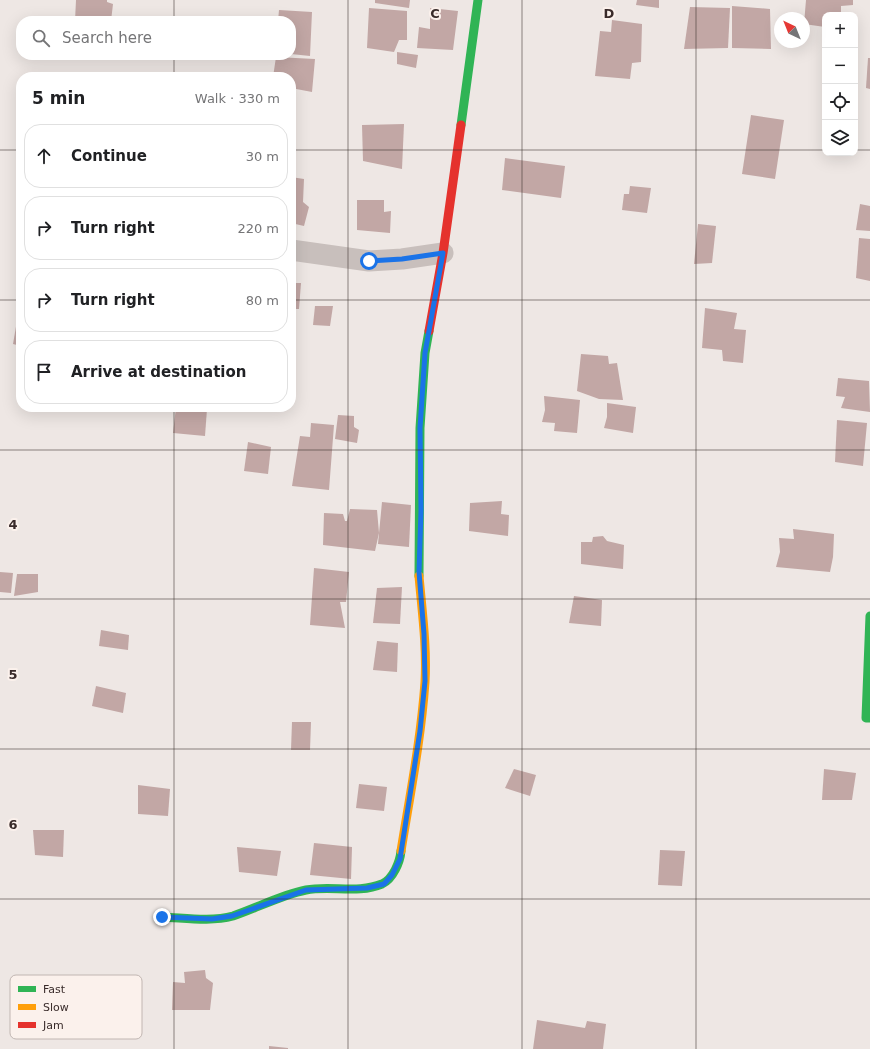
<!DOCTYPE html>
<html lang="en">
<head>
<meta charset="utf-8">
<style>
	body { margin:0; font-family:"DejaVu Sans",sans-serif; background:#f2f2f2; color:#202124 }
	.controls { position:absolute; right:12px; top:12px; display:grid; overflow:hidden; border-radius:8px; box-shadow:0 4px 16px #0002 }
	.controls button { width:36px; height:36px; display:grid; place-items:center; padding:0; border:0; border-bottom:1px solid #e0e0e0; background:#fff; color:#202124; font:20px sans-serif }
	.compass { position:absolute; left:774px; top:12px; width:36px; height:36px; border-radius:50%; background:#fff; box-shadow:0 4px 16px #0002; rotate:317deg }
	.stop { position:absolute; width:12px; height:12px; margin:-9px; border:3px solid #1a73e8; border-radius:50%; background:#fff }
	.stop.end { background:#1a73e8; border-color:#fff; box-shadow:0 1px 4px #0008 }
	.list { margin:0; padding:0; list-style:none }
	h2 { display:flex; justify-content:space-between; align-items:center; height:52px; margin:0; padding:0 16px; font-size:17px }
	h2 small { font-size:13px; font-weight:400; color:#757577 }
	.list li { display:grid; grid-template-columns:26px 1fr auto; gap:12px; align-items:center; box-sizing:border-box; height:64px; margin:0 8px 8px; padding:0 8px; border:1px solid #e0e0e0; border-radius:16px }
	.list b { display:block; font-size:15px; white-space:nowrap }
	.list em { font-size:13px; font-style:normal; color:#757577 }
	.icon { flex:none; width:22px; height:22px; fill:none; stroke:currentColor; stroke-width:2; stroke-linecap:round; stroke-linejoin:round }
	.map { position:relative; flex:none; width:870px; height:1049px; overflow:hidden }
	.search { position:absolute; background:#fff; box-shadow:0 4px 16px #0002; left:16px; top:16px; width:280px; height:44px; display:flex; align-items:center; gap:10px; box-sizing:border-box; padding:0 14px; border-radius:16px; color:#757577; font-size:15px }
	.panel { position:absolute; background:#fff; box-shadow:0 4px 16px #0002; left:16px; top:72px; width:280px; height:340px; border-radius:16px }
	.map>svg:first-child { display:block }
	.building { fill:#c2a7a5 }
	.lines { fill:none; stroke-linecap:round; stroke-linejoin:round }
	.street { stroke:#c8bfbc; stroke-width:21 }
	.fast { stroke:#30b455; stroke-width:9 }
	.slow { stroke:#ff9f0a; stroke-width:9 }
	.jam { stroke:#e5322d; stroke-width:9 }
	.route { stroke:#1a73e8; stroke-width:5 }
	.grid { fill:none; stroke:#392b2a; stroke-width:1; stroke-opacity:0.55 }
	.key { fill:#fbf1ec; stroke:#c1b6b2; stroke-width:1 }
	.key-label { font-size:11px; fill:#392b2a }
	.grid-label { font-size:13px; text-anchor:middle; font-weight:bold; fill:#392b2a; stroke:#fbf1ec; stroke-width:4; stroke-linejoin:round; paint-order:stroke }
</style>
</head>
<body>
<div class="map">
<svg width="870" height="1049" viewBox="0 0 870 1049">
	<rect width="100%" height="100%" fill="#eee7e4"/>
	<g class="building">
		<polygon points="76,0 107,0 107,2 113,4 111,21 75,21"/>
		<polygon points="375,0 410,0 409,8 375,3"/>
		<polygon points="637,0 659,0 659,8 636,5"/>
		<polygon points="806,0 853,0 853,5 841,6 841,15 825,15 825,27 804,24"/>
		<polygon points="732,6 770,9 771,49 732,48"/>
		<polygon points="690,7 730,8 728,48 684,49"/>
		<polygon points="369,8 407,11 407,40 399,40 394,52 367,48"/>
		<polygon points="430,8 458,11 453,50 417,48 419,27 430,29"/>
		<polygon points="279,10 312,12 310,56 291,54 291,21 278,21"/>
		<polygon points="612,20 642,24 641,62 632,63 630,79 595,76 600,31 611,32"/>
		<polygon points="397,52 418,55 416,68 397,64"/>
		<polygon points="276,57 315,59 312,92 291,88 291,77 273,77"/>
		<polygon points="868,58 870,58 870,89 866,88"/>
		<polygon points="751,115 784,120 775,179 742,174"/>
		<polygon points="404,124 402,169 363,161 362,125"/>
		<polygon points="505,158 565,166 561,198 502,190"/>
		<polygon points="291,177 304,179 303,202 309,207 304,226 291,223"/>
		<polygon points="630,186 651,188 647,213 622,210 624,194 629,194"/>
		<polygon points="357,200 384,200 384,212 391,211 390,233 357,230"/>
		<polygon points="860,204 870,206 870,231 856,230"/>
		<polygon points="698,224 716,226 712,263 694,264"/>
		<polygon points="859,238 870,239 870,281 856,278"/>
		<polygon points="291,283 301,283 299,309 291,309"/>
		<polygon points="315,306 333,306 330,326 313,325"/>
		<polygon points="705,308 737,313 734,329 746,330 743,363 723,361 722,350 702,348"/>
		<polygon points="18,315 21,315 21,346 13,344"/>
		<polygon points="581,354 608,356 609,364 617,363 623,400 599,399 577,391"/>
		<polygon points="838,378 869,381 870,412 841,408 845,397 836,396"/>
		<polygon points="544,396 580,400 577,433 554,431 555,423 542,422 545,410"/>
		<polygon points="607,403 636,407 633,433 604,428 607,417"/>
		<polygon points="176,407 207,409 205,436 173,433"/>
		<polygon points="338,415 354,416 354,427 359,430 357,443 335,439"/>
		<polygon points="837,420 867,423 863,466 835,462"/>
		<polygon points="311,423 334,425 329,490 292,486 300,436 310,437"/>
		<polygon points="248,442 271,447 268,474 244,471"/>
		<polygon points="502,501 501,514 509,515 508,536 469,531 470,503"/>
		<polygon points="382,502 411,505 409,547 378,544"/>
		<polygon points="350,509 377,510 379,533 375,551 323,545 324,513 343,514 345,521 347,521"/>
		<polygon points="793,529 834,534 833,557 830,572 776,567 780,552 779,538 794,539"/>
		<polygon points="603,536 607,541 624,545 623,569 581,564 581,542 592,542 593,537"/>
		<polygon points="314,568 349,572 346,602 340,602 345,628 310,625"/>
		<polygon points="0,572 13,573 11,593 0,592"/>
		<polygon points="17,574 38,574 38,592 14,596"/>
		<polygon points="402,587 400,624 373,623 377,588"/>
		<polygon points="574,596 602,600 601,626 569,623"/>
		<polygon points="101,630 129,635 128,650 99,646"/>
		<polygon points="377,641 398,643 397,672 373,670"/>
		<polygon points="96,686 126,693 123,713 92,706"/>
		<polygon points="292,722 311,722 310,750 291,750"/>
		<polygon points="514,769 536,775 530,796 505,788"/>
		<polygon points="824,769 856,773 852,800 822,800"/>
		<polygon points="359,784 387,787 384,811 356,808"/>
		<polygon points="138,785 170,789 168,816 138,814"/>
		<polygon points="33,830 64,830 63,857 35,855"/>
		<polygon points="314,843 352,847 351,879 310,875"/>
		<polygon points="237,847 281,851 277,876 239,872"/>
		<polygon points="660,850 685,851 682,886 658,885"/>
		<polygon points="205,970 206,978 213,983 210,1010 172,1010 173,982 185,983 184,972"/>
		<polygon points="537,1020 585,1028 587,1021 606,1024 603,1049 533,1049"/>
		<polygon points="269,1046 288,1048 288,1049 269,1049"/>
	</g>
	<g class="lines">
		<polyline class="street" points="291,250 369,261 402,259 443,253"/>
		<g class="fast">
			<polyline points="461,125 478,0"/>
			<polyline points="419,576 420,428 425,353 429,331"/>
			<polyline points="870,616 866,718 870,718"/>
			<path d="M163,917c23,1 48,5 70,-1 24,-8 48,-21 73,-26 24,-5 52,4 76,-6 11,-5 18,-22 19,-33"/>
		</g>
		<path class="slow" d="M401,851c9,-56 20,-112 24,-169 2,-35 -3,-71 -6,-106"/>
		<polyline class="jam" points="429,331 443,253 461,125"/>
	</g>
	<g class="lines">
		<polyline class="route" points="162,917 212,919 232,916 306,890 367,888 384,884 392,875 400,859 420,731 425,681 424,634 419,572 421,510 420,428 425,353 443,253 402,259 369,261"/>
	</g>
	<path class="grid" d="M174,0v21M348,0v1049M522,0v1049M696,0v1049M174,55v22M0,150h21M291,150h534M855,150h15M0,300h21M291,300h579M174,407v642M0,450h870M0,599h870M0,749h870M0,899h870"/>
	<rect x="10" y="975" width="132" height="64" rx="6" class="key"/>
	<rect x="18" y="986" width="18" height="6" fill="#30b455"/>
	<rect x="18" y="1004" width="18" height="6" fill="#ff9f0a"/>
	<rect x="18" y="1022" width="18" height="6" fill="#e5322d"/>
	<g class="key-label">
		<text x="43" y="993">Fast</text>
		<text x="43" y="1011">Slow</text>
		<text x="43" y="1029">Jam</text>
	</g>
	<g class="grid-label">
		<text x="435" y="18">C</text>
		<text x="609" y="18">D</text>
		<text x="13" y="529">4</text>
		<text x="13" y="679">5</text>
		<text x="13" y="829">6</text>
	</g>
</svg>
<div class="controls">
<button>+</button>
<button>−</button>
<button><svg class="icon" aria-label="locate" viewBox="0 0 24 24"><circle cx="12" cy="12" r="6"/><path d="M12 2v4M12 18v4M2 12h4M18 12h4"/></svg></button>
<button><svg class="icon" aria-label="layers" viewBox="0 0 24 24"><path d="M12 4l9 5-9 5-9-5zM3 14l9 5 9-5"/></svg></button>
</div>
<svg class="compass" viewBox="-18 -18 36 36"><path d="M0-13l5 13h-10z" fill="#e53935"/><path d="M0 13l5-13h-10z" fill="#757577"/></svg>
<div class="stop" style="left:369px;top:261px"></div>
<div class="stop end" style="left:162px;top:917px"></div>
<div class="search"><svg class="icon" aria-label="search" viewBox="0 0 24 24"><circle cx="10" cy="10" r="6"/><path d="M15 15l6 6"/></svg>Search here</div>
<section class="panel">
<h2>5 min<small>Walk · 330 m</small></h2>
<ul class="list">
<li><svg class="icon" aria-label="ahead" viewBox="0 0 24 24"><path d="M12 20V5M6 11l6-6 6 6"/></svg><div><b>Continue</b></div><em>30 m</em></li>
<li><svg class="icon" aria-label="right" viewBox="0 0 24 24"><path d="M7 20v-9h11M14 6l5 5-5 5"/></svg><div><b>Turn right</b></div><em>220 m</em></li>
<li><svg class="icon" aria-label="right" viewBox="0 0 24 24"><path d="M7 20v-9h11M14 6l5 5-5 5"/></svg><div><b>Turn right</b></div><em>80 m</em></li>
<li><svg class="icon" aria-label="arrive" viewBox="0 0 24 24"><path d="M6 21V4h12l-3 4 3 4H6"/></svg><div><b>Arrive at destination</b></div></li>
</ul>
</section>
</div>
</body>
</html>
